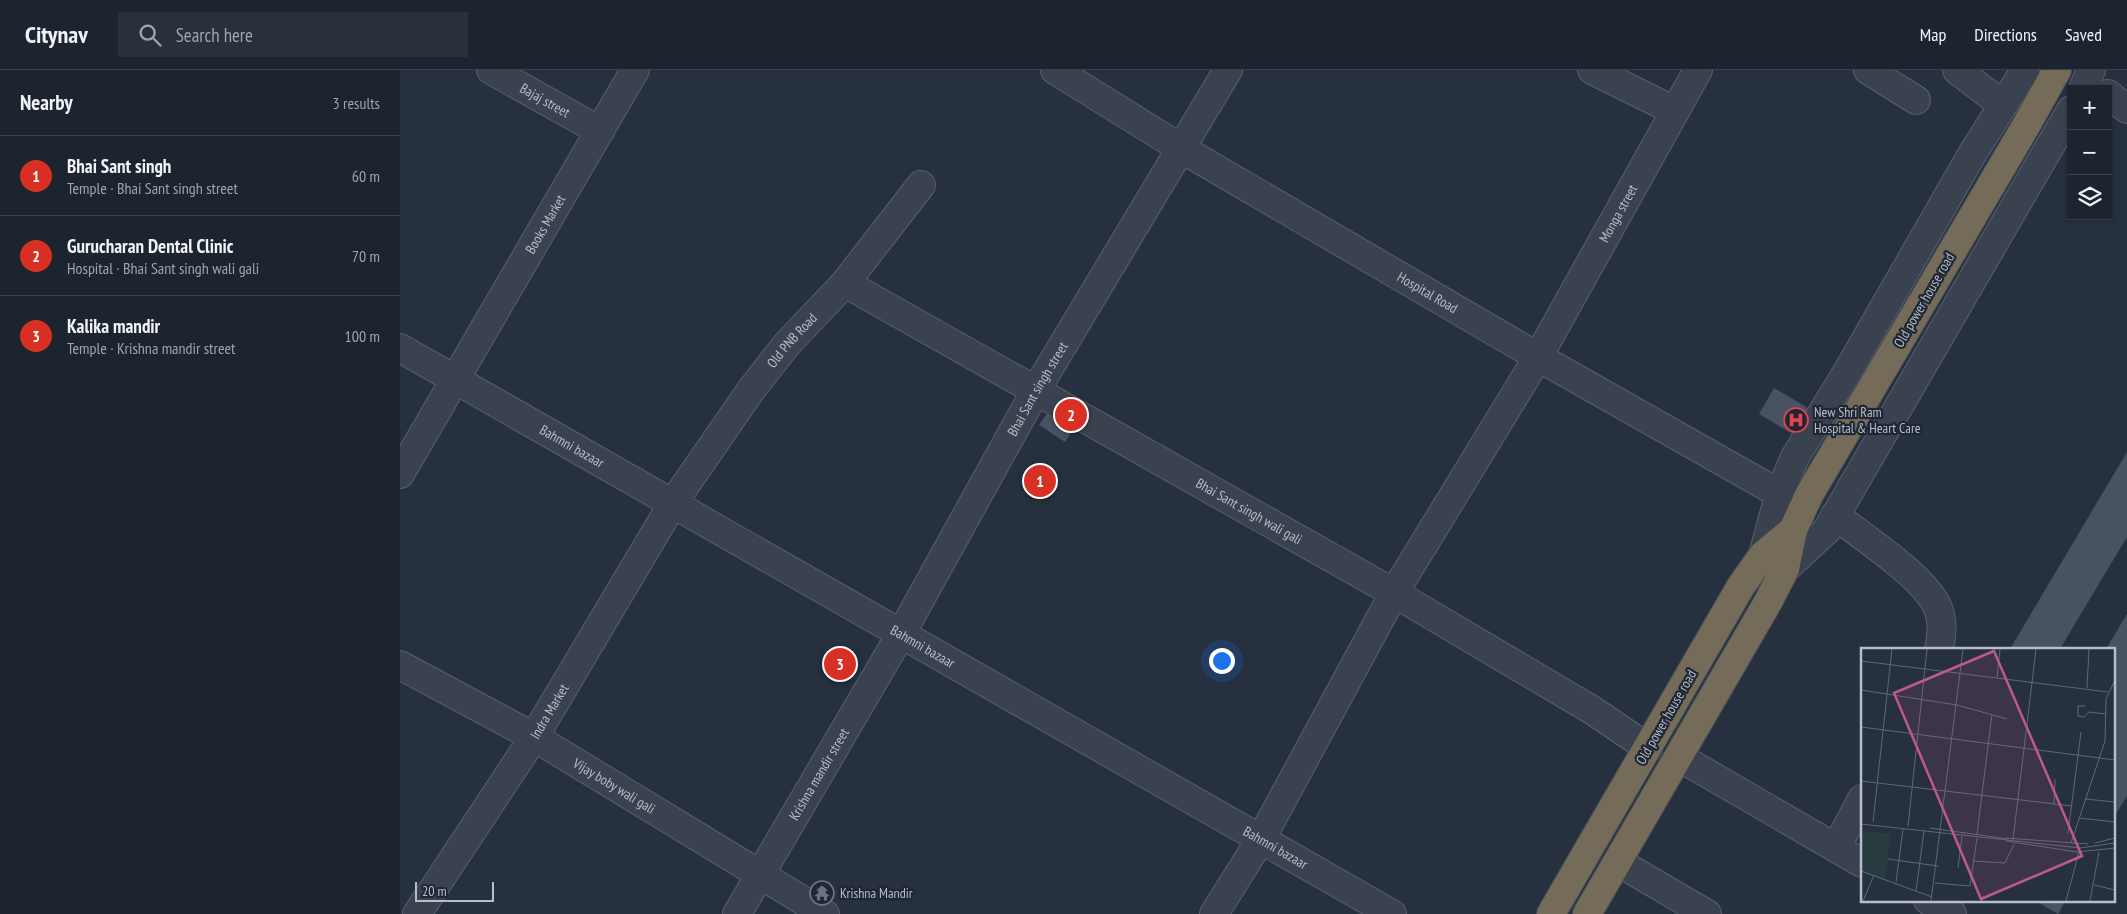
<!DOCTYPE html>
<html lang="en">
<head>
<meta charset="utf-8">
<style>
	body { margin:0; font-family:"PT Sans Narrow",sans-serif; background:#29303b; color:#f1f3f6 }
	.controls { position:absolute; right:15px; top:15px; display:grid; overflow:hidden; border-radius:0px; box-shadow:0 1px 4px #0004 }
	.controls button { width:45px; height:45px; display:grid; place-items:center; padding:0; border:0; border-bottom:1px solid #3a414b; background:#1c242f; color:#f1f3f6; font:25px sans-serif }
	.scale { position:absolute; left:15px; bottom:12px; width:79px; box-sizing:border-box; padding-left:5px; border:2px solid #b7bdc9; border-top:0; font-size:14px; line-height:18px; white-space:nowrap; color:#b7bdc9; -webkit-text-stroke:4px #1f2734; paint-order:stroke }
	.you { position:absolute; left:821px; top:590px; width:18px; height:18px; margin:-12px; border:4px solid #fff; border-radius:50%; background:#1a73e8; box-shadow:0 0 0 8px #1a73e833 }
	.badge { display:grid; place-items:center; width:32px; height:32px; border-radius:50%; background:#d93025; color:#fff; font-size:16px; font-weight:700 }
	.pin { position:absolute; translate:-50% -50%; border:2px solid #fff; box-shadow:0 1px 5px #0006 }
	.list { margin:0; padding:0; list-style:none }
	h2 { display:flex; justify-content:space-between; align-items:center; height:65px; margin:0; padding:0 20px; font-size:21px }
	h2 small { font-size:16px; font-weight:400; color:#a0a4aa }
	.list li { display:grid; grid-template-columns:32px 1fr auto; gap:15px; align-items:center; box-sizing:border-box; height:80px; padding:0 20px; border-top:1px solid #3a414b }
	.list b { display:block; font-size:19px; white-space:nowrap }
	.list p { margin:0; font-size:16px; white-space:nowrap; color:#a0a4aa }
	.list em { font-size:16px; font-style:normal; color:#a0a4aa }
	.icon { flex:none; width:28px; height:28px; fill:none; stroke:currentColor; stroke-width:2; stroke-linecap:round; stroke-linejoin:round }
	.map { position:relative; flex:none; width:1727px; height:844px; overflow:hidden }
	header { display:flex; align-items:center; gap:30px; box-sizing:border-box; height:70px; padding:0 25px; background:#1c242f; border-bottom:1px solid #3a414b }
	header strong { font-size:24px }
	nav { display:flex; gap:28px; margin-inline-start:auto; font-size:18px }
	.search { width:350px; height:45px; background:#29303b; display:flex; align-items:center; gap:12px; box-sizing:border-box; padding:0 18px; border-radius:0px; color:#a0a4aa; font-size:19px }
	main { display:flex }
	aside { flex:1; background:#1c242f }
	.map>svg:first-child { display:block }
	.building { fill:#485262 }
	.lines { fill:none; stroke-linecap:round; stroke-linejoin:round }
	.minor-casing { stroke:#58606c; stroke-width:30 }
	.highway-casing { stroke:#454d59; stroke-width:30 }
	.minor { stroke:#3a424f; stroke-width:28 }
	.highway { stroke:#746b58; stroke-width:28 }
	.labels { text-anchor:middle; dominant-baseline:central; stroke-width:4.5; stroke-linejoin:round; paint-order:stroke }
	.street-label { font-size:14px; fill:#b7bdc9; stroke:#1f2734 }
	.poi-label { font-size:14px; fill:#b7bdc9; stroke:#1f2734; text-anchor:start }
	.inset-road { fill:none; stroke:#606876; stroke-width:1 }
	.view { fill:#be5a87; fill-opacity:0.15; stroke:#be5a87; stroke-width:2.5 }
	.inset-edge { fill:none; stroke:#b7bdc9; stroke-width:2.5 }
</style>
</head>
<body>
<header>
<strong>Citynav</strong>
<div class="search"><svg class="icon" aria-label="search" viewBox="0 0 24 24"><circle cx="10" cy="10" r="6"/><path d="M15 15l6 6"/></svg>Search here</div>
<nav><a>Map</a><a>Directions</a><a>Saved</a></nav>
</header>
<main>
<aside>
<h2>Nearby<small>3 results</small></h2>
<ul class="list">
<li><span class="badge">1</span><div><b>Bhai Sant singh</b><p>Temple · Bhai Sant singh street</p></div><em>60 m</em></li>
<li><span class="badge">2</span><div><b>Gurucharan Dental Clinic</b><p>Hospital · Bhai Sant singh wali gali</p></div><em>70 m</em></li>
<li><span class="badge">3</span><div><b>Kalika mandir</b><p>Temple · Krishna mandir street</p></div><em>100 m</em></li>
</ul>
</aside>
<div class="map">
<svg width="1727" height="844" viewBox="0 0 1727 844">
	<rect width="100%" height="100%" fill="#26303f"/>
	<g class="building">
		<polygon points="1374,318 1413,341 1398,367 1359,344"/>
		<polygon points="652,337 677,354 665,372 639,355"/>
		<polygon points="1727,382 1727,467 1660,579 1610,579"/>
		<polygon points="1727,544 1727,726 1713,749 1713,579 1706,579"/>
		<polygon points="1634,830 1666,830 1658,844"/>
	</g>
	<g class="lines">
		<g class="minor-casing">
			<g id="minor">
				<path id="s1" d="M91,0l109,61"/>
				<path id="s2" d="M655,0l127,79 356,208 265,150"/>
				<polyline points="1192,0 1275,41"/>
				<polyline points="1468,0 1516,30"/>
				<polyline points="1557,0 1603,35"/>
				<polyline points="1683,19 1691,0"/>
				<polyline points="1708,24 1727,39"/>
				<path id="s3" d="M445,213l549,310 198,117 56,38"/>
				<path id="s4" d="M0,278l992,566"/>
				<path id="s5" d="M0,404l235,-404"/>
				<path d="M1435,445c27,22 94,64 104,96 4,13 3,25 0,38"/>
				<polyline points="1363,485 1380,422 1395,387 1446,304 1571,86 1625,0"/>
				<polyline points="1385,499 1427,460 1671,40"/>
				<path id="s6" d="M0,595l134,72 291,177"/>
				<polyline points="1279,687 1462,793"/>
				<polyline points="1436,778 1462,729"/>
				<polyline points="1218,792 1307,844"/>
				<polyline points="1528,830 1552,844"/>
				<path id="s7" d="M17,844l117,-177 139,-234 78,-113 36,-46 58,-61 76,-98"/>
				<path id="s8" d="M337,844l164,-280 135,-244 192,-320"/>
				<path id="s9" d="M814,844l47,-75 133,-246 144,-236 160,-287"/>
			</g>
		</g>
		<g class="highway-casing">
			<g id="highway">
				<polyline points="1151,844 1341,516 1363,485 1393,460"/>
				<polyline points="1187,844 1368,532 1385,499 1393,460 1409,425 1627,54 1657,0"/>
			</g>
		</g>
		<use href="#minor" class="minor"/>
		<use href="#highway" class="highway"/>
	</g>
	<defs>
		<g id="hospital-ring" transform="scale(1.25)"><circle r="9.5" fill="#1f2734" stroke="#e0444e" stroke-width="1.5"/><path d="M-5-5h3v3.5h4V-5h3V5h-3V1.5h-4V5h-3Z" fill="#e0444e"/></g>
		<g id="temple-ring" transform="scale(1.25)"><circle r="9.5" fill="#1f2734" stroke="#6b7280" stroke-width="1.5"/><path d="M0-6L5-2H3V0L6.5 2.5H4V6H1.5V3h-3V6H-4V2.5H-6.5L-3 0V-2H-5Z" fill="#6b7280"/></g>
	</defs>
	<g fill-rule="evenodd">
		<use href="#hospital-ring" x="1396" y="350"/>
		<use href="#temple-ring" x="422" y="823"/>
	</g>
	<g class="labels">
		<g class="street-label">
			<text stroke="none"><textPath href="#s1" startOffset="62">Bajaj street</textPath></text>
			<text stroke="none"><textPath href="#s9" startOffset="809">Monga street</textPath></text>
			<text stroke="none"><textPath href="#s5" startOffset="289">Books Market</textPath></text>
			<text stroke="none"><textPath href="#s2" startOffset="434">Hospital Road</textPath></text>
			<text transform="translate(1524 230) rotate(-60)">Old power house road</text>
			<text stroke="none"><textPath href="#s7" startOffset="686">Old PNB Road</textPath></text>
			<text stroke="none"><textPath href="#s8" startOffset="605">Bhai Sant singh street</textPath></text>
			<text stroke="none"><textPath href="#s4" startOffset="198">Bahmni bazaar</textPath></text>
			<text stroke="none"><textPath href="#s3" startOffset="464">Bhai Sant singh wali gali</textPath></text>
			<text stroke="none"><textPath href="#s4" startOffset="602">Bahmni bazaar</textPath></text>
			<text stroke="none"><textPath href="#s7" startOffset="242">Indra Market</textPath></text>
			<text transform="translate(1266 647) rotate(-60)">Old power house road</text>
			<text stroke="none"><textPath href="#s8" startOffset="162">Krishna mandir street</textPath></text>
			<text stroke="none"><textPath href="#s6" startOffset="246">Vijay boby wali gali</textPath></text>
			<text stroke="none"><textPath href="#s4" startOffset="1008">Bahmni bazaar</textPath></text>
		</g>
		<g class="poi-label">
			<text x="1414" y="342">New Shri Ram<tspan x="1414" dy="16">Hospital &amp; Heart Care</tspan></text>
			<text x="440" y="823">Krishna Mandir</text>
		</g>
	</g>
	<g transform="translate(1461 578)">
		<rect width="254" height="254" fill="#26303f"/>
		<path d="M0,183l30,3 -6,46 -24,-10z" fill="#283c40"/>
		<path class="inset-road" d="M0,13l247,31M136,30l3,-29M226,40l2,-39M0,42l96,15 50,14M224,58h-7v10l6,1 5,-5 17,2M0,79l254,33M0,133l211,25M224,151l30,3M193,157l1,-26M218,170l36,4M12,174l19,-173M0,176l219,24 35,-5M47,178l19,-177M69,180l78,11M207,185l13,-101M116,186l15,-120M145,190l82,6M152,192l23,-191M145,193l71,11 38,-4M210,195l34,-102 1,-42 9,-19M234,195l20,-5M27,211l50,7M113,213l31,2 9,-19M97,220l4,-32M0,223l71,26M35,234l7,-53M74,235l35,3 7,-48M233,237l21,5M55,243l8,-60M2,253l11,-26M70,253l32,-252M205,253l13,-49M229,253l9,-49"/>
		<path class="view" d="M133,3l88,205 -101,43 -87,-206z"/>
		<rect width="254" height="254" class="inset-edge"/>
	</g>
</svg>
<div class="controls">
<button>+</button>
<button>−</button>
<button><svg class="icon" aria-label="layers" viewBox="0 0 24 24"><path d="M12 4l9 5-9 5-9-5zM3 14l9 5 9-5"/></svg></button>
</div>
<div class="scale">20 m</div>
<div class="you"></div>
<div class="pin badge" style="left:640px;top:411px">1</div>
<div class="pin badge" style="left:671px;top:345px">2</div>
<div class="pin badge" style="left:440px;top:594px">3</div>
</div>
</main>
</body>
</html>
